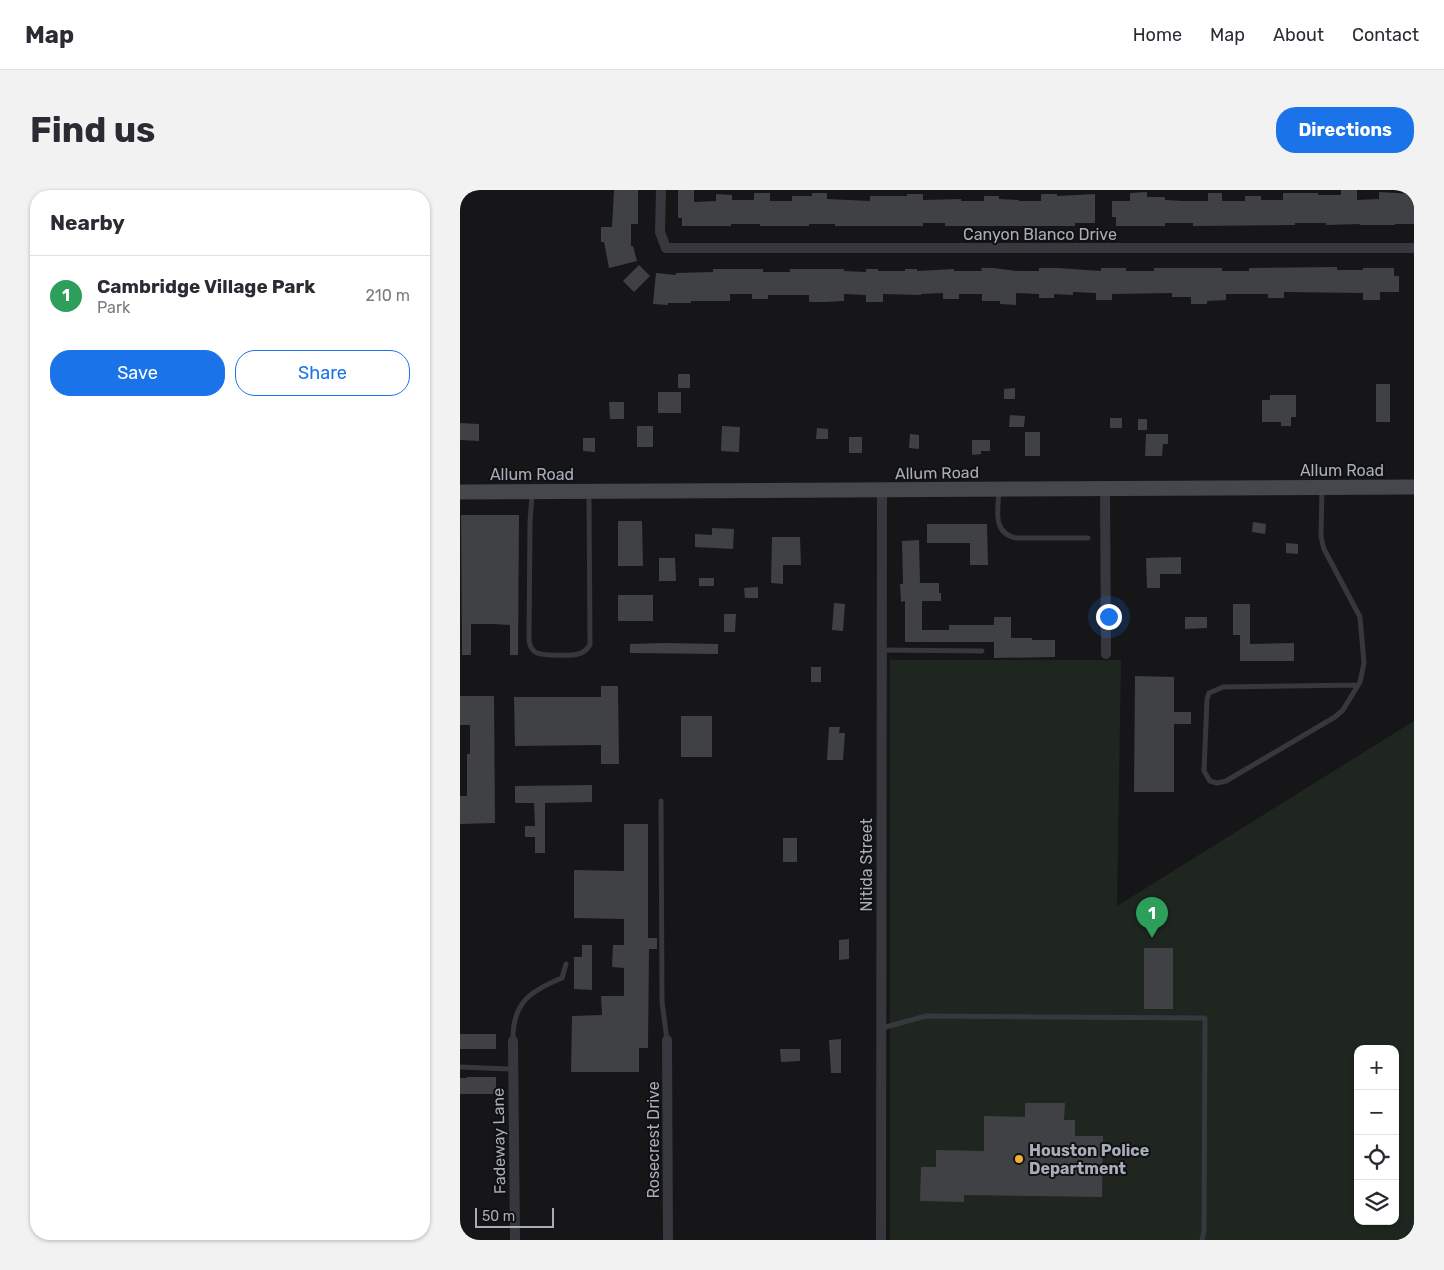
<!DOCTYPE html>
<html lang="en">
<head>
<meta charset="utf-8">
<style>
	body { margin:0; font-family:Rubik,sans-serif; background:#f2f2f3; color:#2b2b33 }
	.controls { position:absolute; right:15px; bottom:15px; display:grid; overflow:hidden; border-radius:10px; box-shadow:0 1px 4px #0004 }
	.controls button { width:45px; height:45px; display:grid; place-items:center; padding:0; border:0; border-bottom:1px solid #e1e1e2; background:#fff; color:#2b2b33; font:25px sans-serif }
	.scale { position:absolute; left:15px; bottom:12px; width:79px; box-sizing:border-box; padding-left:5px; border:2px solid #a8adb8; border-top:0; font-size:14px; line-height:18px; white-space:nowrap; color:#a8adb8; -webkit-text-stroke:4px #111113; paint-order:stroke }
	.you { position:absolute; left:648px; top:426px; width:18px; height:18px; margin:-12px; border:4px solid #fff; border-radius:50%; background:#1a73e8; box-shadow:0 0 0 8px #1a73e833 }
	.badge { display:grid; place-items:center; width:32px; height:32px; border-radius:50%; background:#1a73e8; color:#fff; font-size:16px; font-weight:700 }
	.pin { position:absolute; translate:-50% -41px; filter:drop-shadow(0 1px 2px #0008) }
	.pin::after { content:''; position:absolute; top:26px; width:18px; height:15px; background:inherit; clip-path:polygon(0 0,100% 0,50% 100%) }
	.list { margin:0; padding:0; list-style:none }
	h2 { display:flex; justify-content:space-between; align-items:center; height:65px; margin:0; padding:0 20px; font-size:21px }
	h2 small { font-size:16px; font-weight:400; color:#7c7c81 }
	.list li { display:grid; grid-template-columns:32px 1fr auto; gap:15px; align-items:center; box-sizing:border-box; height:80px; padding:0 20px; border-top:1px solid #e1e1e2 }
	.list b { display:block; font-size:19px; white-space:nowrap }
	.list p { margin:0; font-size:16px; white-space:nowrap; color:#7c7c81 }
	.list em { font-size:16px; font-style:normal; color:#7c7c81 }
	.actions { display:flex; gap:10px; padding:15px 20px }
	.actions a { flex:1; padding:11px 0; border:1px solid #1a73e8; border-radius:20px; text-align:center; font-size:18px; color:#1a73e8 }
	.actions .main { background:#1a73e8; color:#fff }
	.icon { flex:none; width:28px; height:28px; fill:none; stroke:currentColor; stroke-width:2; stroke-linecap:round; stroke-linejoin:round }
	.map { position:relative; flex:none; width:954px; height:1050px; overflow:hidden; border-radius:20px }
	header { display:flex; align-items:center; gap:30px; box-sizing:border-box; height:70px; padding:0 25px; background:#fff; border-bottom:1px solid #e1e1e2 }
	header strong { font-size:24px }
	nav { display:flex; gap:28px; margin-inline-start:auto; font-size:18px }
	.intro { display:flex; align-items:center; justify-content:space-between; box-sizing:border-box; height:120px; padding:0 30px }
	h1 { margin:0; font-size:35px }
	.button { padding:12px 22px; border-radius:20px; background:#1a73e8; color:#fff; font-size:18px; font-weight:700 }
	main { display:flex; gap:30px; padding:0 30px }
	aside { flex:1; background:#fff; border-radius:20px; box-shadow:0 1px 4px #0004 }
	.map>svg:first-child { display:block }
	.green { fill:#1e261f; fill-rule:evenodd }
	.building { fill:#404145 }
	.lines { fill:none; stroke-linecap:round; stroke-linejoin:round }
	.lane { stroke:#37383d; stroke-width:5 }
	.street { stroke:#37383d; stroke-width:10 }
	.secondary { stroke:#45474d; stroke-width:15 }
	.poi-dot { fill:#f2b134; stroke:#111113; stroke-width:2 }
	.labels { text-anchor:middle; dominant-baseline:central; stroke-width:4; stroke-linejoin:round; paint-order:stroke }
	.street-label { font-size:16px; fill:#a8adb8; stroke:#111113 }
	.poi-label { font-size:16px; font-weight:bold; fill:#a8adb8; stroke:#111113; text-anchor:start }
</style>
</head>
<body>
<header>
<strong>Map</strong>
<nav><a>Home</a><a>Map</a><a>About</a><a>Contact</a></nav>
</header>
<div class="intro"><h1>Find us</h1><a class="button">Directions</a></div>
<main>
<aside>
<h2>Nearby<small></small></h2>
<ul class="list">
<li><span class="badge" style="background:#2e9e5b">1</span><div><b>Cambridge Village Park</b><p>Park</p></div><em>210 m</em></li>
</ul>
<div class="actions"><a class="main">Save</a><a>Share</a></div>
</aside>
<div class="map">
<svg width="954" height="1050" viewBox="0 0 954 1050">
	<rect width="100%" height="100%" fill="#161618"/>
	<path class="green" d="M430,470h231l-4,246 297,-185v519h-524zM898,859h37v172h-37z"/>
	<g class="building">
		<polygon points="154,0 178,0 178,34 171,34 171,56 173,56 177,71 149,78 144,52 141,52 141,37 152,37"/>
		<polygon points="218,0 234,0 234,12 256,11 256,4 272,5 272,10 294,10 294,3 310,3 310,11 332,11 332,6 352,6 352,3 367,3 367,9 410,11 410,6 447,6 447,4 463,4 463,10 501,9 501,11 524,11 524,6 539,6 539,9 559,10 559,11 581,11 581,4 597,4 597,6 635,4 635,33 615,33 615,36 485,36 485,33 463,33 463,36 375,36 375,34 349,34 349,36 300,36 300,34 271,34 271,36 222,36 222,28 218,28"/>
		<polygon points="881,0 897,0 897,10 919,9 919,2 954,4 954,34 935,34 935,35 900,35 900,34 866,35 866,33 835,33 835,35 733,36 733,33 705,33 705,36 656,36 656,27 652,27 652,11 670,11 670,3 687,2 687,7 705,7 705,10 724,11 748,11 748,3 762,3 762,11 785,11 785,6 801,6 801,10 823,10 823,3 858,3 858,5 881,5"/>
		<polygon points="179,75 190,86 174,102 163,91"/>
		<polygon points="877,77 877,80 903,80 903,78 934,78 934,86 939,86 939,102 920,102 920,110 903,110 903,103 824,102 824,108 808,108 808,104 766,104 766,110 747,111 747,114 731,114 731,107 712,107 712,103 652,104 652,110 636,110 636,103 613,102 613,105 594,104 594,108 579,108 579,104 556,103 556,115 540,114 540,111 522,111 522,104 499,104 499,109 483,109 483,103 461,104 461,105 423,104 423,112 406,112 406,105 384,104 384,111 365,112 349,112 349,105 308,105 308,109 292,109 292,104 270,104 270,111 231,111 231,113 208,113 208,115 193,114 196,83 216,85 216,83 253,82 253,79 303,79 303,82 330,82 330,79 384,79 384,81 406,82 406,79 418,79 418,81 445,81 445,79 457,79 457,81 494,79 494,81 522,81 521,78 533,78 557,81 579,81 579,78 598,78 641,81 641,78 666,78 666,81 694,81 694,78 762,78 762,81 789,81 789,78"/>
		<rect x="218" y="184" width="12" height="14"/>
		<rect x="916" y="194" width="14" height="38"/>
		<polygon points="555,198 555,209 544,209 544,199"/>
		<rect x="198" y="202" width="23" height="21"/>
		<polygon points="810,205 836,205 836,227 831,227 831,236 821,236 821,232 802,232 802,210 810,210"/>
		<polygon points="149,212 164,212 164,229 150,229"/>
		<polygon points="550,225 565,226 564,237 549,237"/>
		<rect x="650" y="228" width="12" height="10"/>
		<rect x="678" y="229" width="9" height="11"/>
		<polygon points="0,233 19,234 19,251 0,250"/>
		<rect x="177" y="236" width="16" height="21"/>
		<polygon points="262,236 280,237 279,262 261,261"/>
		<polygon points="357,238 368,239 368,249 356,249"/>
		<rect x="565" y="242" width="15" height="24"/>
		<polygon points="450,244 459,245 459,259 449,258"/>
		<polygon points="686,244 708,244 708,254 703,254 702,266 685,266"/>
		<rect x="389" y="247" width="13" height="16"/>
		<polygon points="123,248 135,248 135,262 123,261"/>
		<polygon points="512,250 530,250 530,261 521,261 521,264 512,265"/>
		<polygon points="1,325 59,325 58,465 50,465 50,435 32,434 11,434 11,465 2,465"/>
		<polygon points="158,331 182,331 183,376 158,376"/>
		<polygon points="793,332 806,334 805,344 792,342"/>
		<polygon points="467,334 527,334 528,375 510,375 510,353 467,353"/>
		<polygon points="252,338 274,339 273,359 235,357 235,344 252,345"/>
		<polygon points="312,347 340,347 341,375 323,375 323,394 311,393"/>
		<polygon points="459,350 460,393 479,393 479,403 481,403 481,411 462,411 462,440 489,440 489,435 534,435 534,427 551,427 551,448 572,448 572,450 595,450 595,467 534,468 534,452 445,452 445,411 441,412 440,394 443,394 442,351"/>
		<polygon points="826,353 838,354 838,364 826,363"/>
		<polygon points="721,367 721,384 700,384 700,398 687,398 686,368"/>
		<polygon points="199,368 215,368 216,391 199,391"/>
		<rect x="239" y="388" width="15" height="8"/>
		<polygon points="298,397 298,408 285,408 284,398"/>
		<rect x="158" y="405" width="35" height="26"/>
		<polygon points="374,413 385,414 383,441 372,440"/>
		<polygon points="773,414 790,414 790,454 834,453 834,471 780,471 780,445 773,445"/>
		<polygon points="264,424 276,424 275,442 264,442"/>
		<polygon points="725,427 747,427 747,438 725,439"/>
		<polygon points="204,453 258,454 258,464 170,463 170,454"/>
		<rect x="351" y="477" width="10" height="15"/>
		<polygon points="675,486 714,487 714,522 731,522 731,534 714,534 714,602 674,602"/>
		<polygon points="141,496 158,496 159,574 141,574 141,555 55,556 54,507 141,507"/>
		<polygon points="0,506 34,506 35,633 0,634 0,606 7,606 7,564 10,564 10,535 0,535"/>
		<rect x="221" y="526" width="31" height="41"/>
		<polygon points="369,537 380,537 379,543 385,543 383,570 367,570"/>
		<polygon points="132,595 132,612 85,613 85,663 75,663 75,647 65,647 65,636 75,636 74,613 55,613 55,596"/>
		<polygon points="164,634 188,634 188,748 197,748 197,759 189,759 188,858 179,858 179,882 111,882 112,826 142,825 141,806 164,806 164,778 152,777 153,755 164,755 164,729 114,728 114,680 164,681"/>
		<rect x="323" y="648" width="14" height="24"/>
		<polygon points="389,749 389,769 379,770 379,750"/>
		<polygon points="122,755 132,755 132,800 114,799 114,767 122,767"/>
		<rect x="684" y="758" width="29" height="61"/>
		<rect x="0" y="844" width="36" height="15"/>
		<polygon points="381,849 381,883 371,883 369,850"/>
		<polygon points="320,859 340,859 340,871 321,872"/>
		<polygon points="7,887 36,887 36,904 0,904 0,888 7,888"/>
		<polygon points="565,913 605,913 604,930 615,930 615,946 643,946 642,1007 504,1005 504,1012 460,1011 461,977 476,977 476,960 524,961 524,926 565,927"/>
	</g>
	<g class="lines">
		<g class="lane">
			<polyline points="862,298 861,347 864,359 900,427 904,473 900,492 883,520 875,527 766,591 757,593 750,591 744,581 747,509 749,503 763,497 898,495"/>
			<path d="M539,300c-1,20 -7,43 17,48h72"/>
			<path d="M72,305l-2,27 -1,116c0,5 1,10 6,14 6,4 36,4 43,2 6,-1 9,-5 12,-9l-1,-153"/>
			<polyline points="422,460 522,461"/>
			<polyline points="201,611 202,812 207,850"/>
			<polyline points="422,838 466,826 745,828 744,1041 742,1050"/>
			<path d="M53,851c-1,-38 17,-50 49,-63l4,-14"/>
			<polyline points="0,877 53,879"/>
		</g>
		<g class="street">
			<polyline points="201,0 200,42 206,58 954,58"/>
			<polyline points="645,299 646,464"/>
			<polyline points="207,850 208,1050"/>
			<polyline points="53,851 55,1050"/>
			<polyline points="421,1050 422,301"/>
		</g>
		<polyline class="secondary" points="0,302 954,297"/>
	</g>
	<circle class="poi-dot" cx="559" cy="969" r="5"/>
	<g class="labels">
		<g class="street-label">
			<text x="580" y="44">Canyon Blanco Drive</text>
			<text x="882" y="280">Allum Road</text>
			<text transform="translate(477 283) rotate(-1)">Allum Road</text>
			<text x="72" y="284">Allum Road</text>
			<text transform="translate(406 675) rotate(-90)">Nitida Street</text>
			<text transform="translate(193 950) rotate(-90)">Rosecrest Drive</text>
			<text transform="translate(39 951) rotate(-91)">Fadeway Lane</text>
		</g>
		<g class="poi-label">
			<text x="569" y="960">Houston Police<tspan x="569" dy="18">Department</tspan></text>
		</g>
	</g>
</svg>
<div class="controls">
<button>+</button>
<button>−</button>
<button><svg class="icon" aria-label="locate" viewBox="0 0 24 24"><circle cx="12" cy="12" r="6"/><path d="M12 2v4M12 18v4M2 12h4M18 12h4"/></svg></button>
<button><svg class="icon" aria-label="layers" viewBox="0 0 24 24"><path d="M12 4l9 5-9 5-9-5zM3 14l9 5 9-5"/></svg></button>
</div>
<div class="scale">50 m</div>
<div class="you"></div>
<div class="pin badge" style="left:692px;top:748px;background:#2e9e5b">1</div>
</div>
</main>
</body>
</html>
